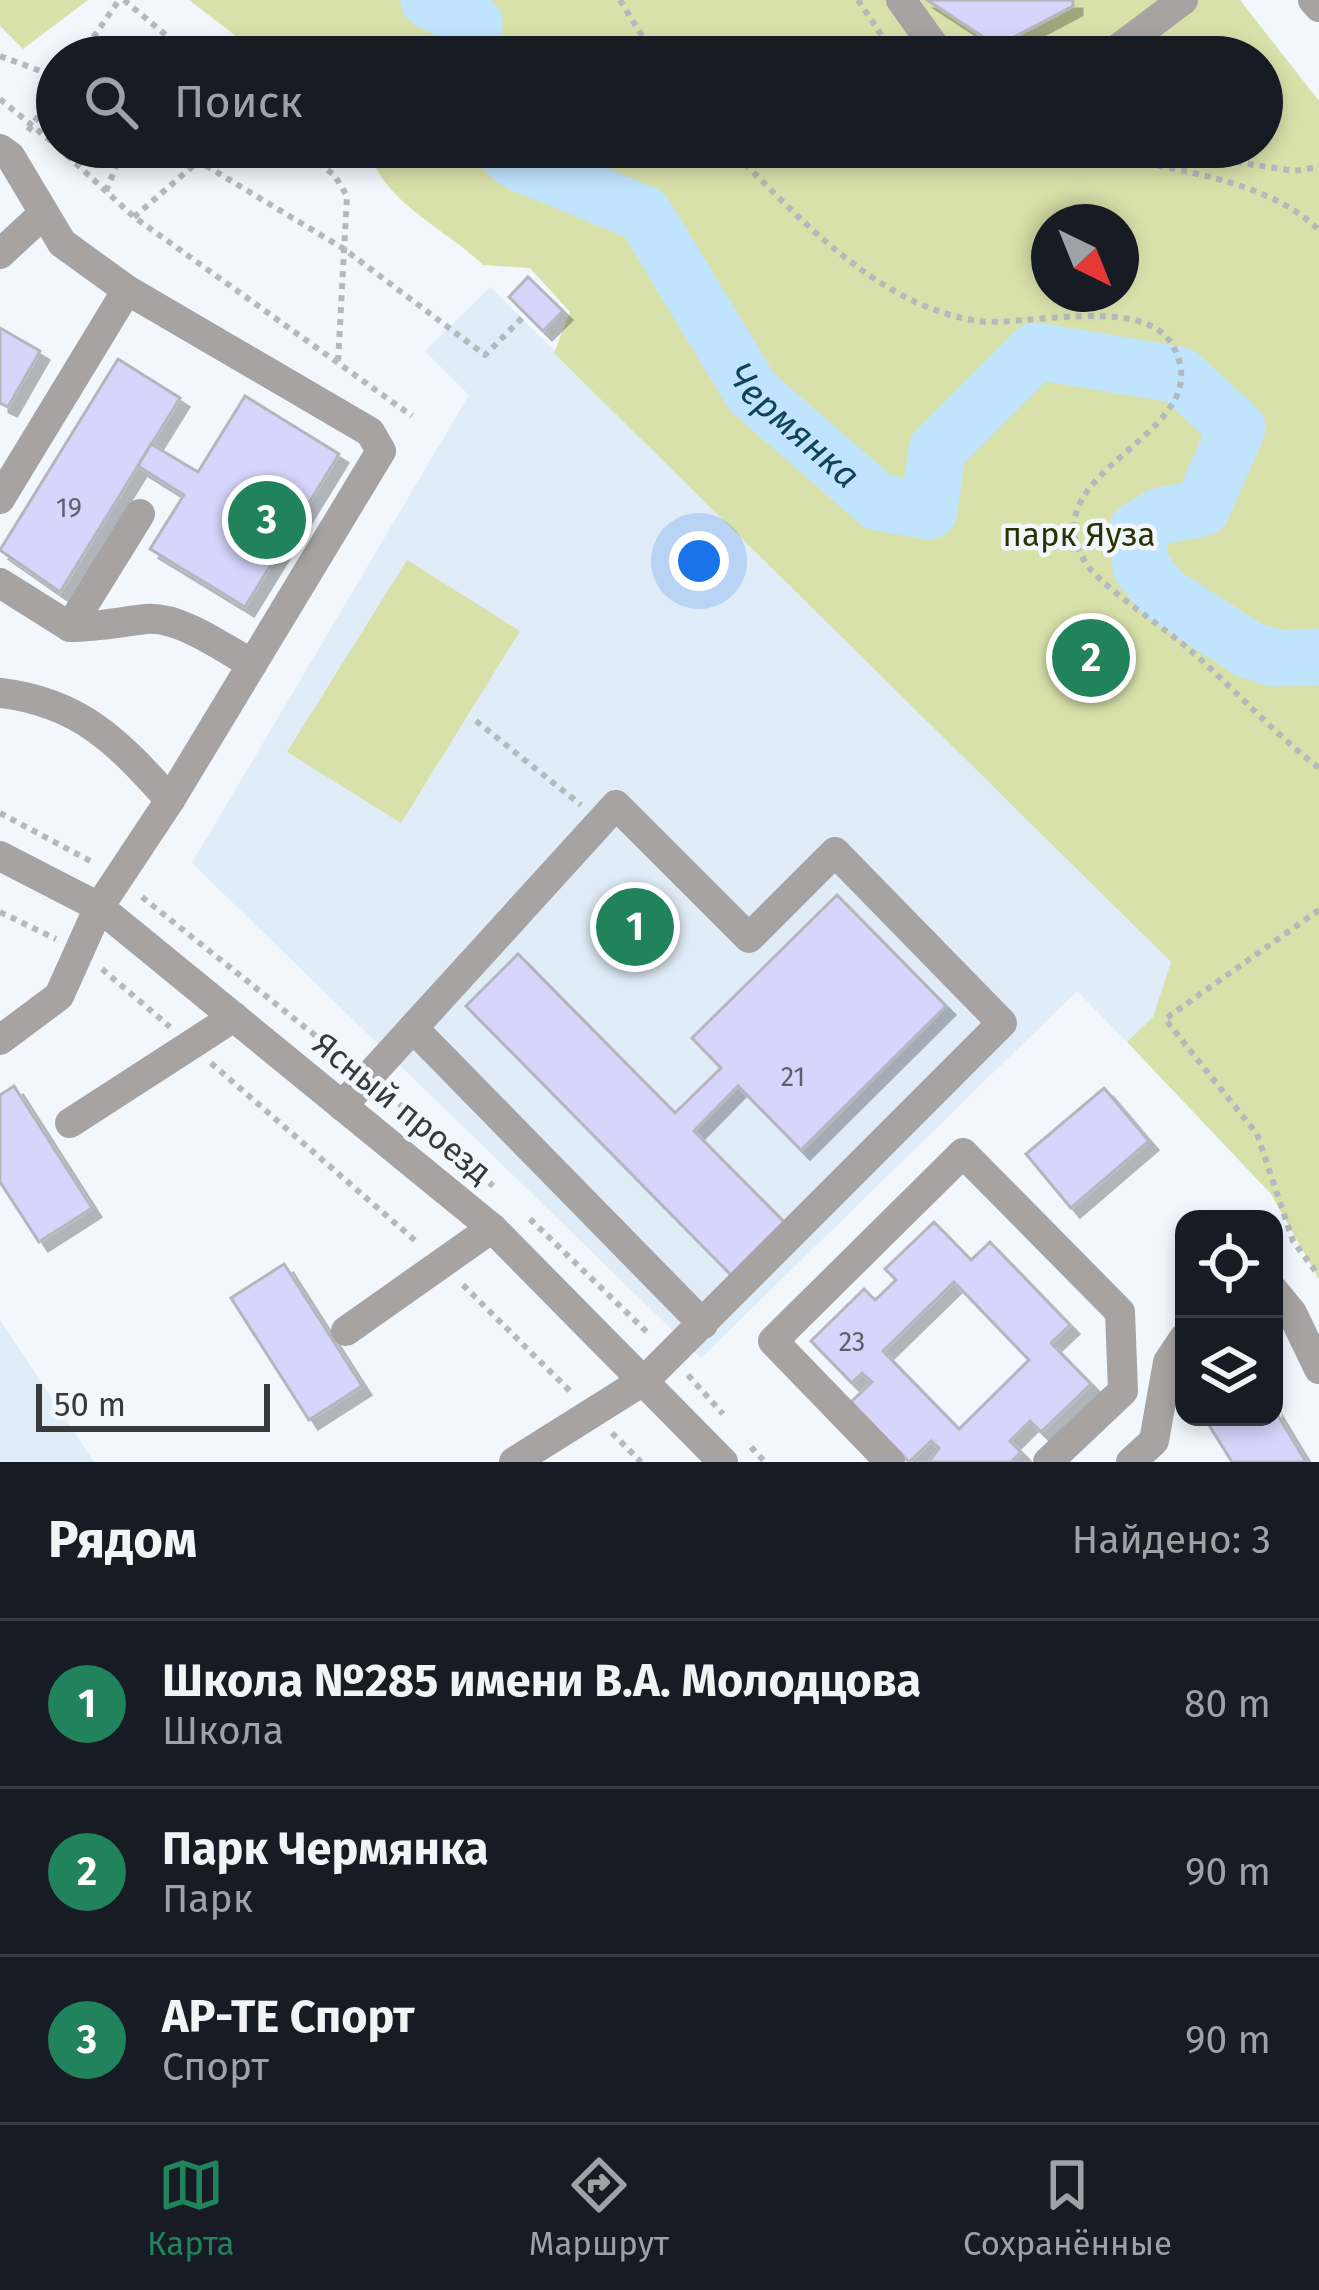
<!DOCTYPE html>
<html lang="ru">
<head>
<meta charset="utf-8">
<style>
	body { margin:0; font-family:"Fira Sans",sans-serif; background:#20242c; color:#f1f3f6 }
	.controls { position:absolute; right:36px; bottom:36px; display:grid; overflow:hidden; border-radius:24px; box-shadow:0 6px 18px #0003 }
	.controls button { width:108px; height:108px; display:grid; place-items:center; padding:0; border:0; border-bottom:3px solid #363941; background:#171b24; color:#f1f3f6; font:60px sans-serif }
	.compass { position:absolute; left:1031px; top:204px; width:108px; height:108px; border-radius:50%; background:#171b24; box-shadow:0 6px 18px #0003; rotate:137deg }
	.scale { position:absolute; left:36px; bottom:30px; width:234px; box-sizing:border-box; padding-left:12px; border:6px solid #37393b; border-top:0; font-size:33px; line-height:42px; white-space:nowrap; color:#37393b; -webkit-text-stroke:9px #f1f7fc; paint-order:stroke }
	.you { position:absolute; left:699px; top:561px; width:42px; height:42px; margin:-30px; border:9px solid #fff; border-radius:50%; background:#1a73e8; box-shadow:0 0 0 18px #1a73e833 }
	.badge { display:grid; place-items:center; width:78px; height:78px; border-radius:50%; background:#21835c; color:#fff; font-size:39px; font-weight:700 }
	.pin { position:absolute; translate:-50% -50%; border:6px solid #fff; box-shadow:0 3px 12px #0006 }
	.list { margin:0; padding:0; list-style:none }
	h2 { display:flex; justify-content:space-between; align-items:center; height:156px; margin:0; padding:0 48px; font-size:51px }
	h2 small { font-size:39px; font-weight:400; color:#9ea1a6 }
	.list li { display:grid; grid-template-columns:78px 1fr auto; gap:36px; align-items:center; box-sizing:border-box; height:168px; padding:0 48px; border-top:3px solid #363941 }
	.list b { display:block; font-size:45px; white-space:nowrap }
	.list p { margin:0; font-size:39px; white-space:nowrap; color:#9ea1a6 }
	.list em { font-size:39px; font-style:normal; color:#9ea1a6 }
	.icon { flex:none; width:66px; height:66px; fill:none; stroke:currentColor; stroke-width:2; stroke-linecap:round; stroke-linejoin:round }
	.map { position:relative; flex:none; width:1319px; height:1462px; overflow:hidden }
	.search { position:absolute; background:#171b24; box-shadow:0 6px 18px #0003; left:36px; right:36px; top:36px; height:132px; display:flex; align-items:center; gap:30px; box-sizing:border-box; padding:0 42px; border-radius:66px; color:#9ea1a6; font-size:45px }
	.sheet { height:660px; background:#171b24 }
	nav { display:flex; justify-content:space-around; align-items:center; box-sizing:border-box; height:168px; border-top:3px solid #363941; background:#171b24; font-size:33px; color:#9ea1a6 }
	nav a { display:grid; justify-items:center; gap:6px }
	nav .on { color:#21835c }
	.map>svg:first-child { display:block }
	.built { fill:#e0ecf7 }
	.green { fill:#d9e1aa; fill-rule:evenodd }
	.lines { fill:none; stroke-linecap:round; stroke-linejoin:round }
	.river { stroke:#c0e4fe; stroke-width:57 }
	.building { fill:#d6d5fb; stroke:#b5b6bc; stroke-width:3; fill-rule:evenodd; filter:url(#shadow) }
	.path { stroke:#b4b9bd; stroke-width:6; stroke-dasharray:6 6; stroke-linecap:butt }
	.minor { stroke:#a6a3a2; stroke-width:30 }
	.labels { text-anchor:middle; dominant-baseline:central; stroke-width:9; stroke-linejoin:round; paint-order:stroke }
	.number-label { font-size:27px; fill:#5f606b }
	.park-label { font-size:33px; fill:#2d3100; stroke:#f1f7fc }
	.street-label { font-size:33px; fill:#37393b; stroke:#f1f7fc }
	.water-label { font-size:36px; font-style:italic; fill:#10425d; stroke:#f1f7fc }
</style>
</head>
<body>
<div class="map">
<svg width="1319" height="1462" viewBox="0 0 1319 1462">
	<defs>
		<filter id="shadow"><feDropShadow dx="9" dy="9" stdDeviation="0" flood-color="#0004"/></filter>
	</defs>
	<rect width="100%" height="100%" fill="#f1f7fc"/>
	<g class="built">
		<polygon points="490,287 1172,962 1153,1017 1127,1042 1077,991 701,1358 192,863 469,395 425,351"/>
		<polygon points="0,1320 94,1462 0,1462"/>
	</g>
	<g class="green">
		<polygon points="0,0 88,0 23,49 0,26"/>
		<path d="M189,0h1051l79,101v1178l-48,-85 -144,-152 26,-25 18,-55 -617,-609 16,-41 -40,-44 -47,-3c-36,-36 -104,-64 -114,-118h893v-90h-999zM1049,222h72v72h-72z"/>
		<polygon points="407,560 520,631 401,823 287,752"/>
	</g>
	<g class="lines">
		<g class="river">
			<polyline points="429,0 474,23 473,57"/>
			<path id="s1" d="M501,147l17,15 126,52 108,178 126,110 51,9 8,-61 99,-99 143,24 58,53 -35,80 -42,8 -23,14 4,37 23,28 84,54 26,9 45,-1"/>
		</g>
	</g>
	<g class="building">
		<polygon points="927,0 1073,0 1073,6 997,46"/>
		<polygon points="528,277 563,311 543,331 509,297"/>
		<polygon points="0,328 40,351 8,407 0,403"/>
		<polygon points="118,359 180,398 60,592 0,550"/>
		<polygon points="245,396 339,454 245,607 150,549 184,495 138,466 151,444 198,472"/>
		<polygon points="837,895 946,1006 801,1150 738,1086 694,1131 784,1222 731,1275 466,1006 518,954 675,1113 721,1068 692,1038"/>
		<polygon points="14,1086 92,1208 39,1242 0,1182 0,1095"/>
		<polygon points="1104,1088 1149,1141 1071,1208 1026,1154"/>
		<path d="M934,1222l37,38 19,-18 80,83 -19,18 40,41 -50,48 -11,-11 -20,20 11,11 -10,10h-82l10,-14 -8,-7 -22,21 -58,-60 21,-20 -10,-9 -10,10 -41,-42 53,-52 11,11 21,-20 -11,-11zM954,1282l75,78 -70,69 -76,-78z"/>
		<polygon points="284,1264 362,1386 309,1420 231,1298"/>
		<polygon points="1274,1409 1306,1462 1232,1462 1204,1417 1274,1417"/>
	</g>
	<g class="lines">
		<g class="path">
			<polyline points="124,0 192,57"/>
			<polyline points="620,0 655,57"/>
			<polyline points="858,0 896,57"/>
			<polyline points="0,56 57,77"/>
			<polyline points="80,57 119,0"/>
			<polyline points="160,57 168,37"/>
			<polyline points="0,99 57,146"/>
			<polyline points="28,131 57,90"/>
			<polyline points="58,147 134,217 412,416"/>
			<polyline points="175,147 344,249 485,355 526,314"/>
			<polyline points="300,147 335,176 347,196 338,363"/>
			<path d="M728,147c70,69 148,159 250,174 44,6 163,-26 193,22 52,84 -112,117 -96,196 1,9 11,26 17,32 29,30 68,53 99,80 44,38 81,81 128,117"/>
			<path d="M1039,147c84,16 218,22 280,83"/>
			<polyline points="1141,147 1294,171 1319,167"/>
			<polyline points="106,191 124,147"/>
			<polyline points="134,217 215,147"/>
			<polyline points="476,721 581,805"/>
			<polyline points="0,813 92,862"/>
			<polyline points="142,897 347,1061"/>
			<polyline points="1319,910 1165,1019 1257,1134 1293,1241 1319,1276"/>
			<polyline points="0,912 56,939"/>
			<polyline points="102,969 170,1027"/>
			<polyline points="211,1063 418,1243"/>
			<polyline points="390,1096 493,1186"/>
			<polyline points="530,1219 650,1335"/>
			<polyline points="463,1285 573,1394"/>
			<polyline points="688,1375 723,1414"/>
			<polyline points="612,1433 641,1462"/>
			<polyline points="751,1447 765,1462"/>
		</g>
		<g class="minor">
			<polyline points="901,0 942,57"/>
			<polyline points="1313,0 1319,7"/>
			<polyline points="1107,57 1183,0"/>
			<polyline points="0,149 10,156 62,243 127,290 370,432 381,451 170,800 99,907 59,996 0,1040"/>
			<polyline points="0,254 41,216"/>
			<polyline points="0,499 127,290"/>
			<polyline points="0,583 70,627 140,514"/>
			<path d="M70,627c27,0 50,-5 76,-8 34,-3 77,29 106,45"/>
			<path d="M0,693c80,9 119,50 170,107"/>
			<polyline points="0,856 99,907 492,1228 723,1462"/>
			<polyline points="413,1028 703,1324"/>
			<polyline points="342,1106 616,805 749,938 835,852 1002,1023 646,1379 514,1462"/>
			<polyline points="70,1123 234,1017"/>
			<polyline points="1274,1291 1292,1313 1319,1369"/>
			<polyline points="346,1331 492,1228"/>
			<polyline points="890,1462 773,1341 963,1153 1120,1312 1123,1391 1048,1462"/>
			<polyline points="1131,1462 1154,1441 1168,1362 1184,1338"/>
		</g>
	</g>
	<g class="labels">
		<g class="number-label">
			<text x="69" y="508">19</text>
			<text x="793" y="1077">21</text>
			<text x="852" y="1342">23</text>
		</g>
		<g class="park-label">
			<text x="1079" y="535">парк Яуза</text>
		</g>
		<g class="street-label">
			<text transform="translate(402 1108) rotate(39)">Ясный проезд</text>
		</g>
		<g class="water-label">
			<text stroke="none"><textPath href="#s1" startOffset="420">Чермянка</textPath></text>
		</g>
	</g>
</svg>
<div class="controls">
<button><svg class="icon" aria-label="locate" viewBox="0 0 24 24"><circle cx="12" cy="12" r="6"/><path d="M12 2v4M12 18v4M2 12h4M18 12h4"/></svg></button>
<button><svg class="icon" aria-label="layers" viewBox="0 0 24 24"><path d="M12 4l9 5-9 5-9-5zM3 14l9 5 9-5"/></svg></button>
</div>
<svg class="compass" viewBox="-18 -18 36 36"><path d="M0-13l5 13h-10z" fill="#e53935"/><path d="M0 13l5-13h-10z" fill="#9ea1a6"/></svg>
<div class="scale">50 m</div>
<div class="you"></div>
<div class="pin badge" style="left:635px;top:927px">1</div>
<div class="pin badge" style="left:1091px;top:658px">2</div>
<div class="pin badge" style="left:267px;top:520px">3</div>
<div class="search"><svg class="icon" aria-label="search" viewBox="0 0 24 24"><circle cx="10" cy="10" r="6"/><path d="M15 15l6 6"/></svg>Поиск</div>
</div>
<section class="sheet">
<h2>Рядом<small>Найдено: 3</small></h2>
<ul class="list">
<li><span class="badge">1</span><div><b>Школа №285 имени В.А. Молодцова</b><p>Школа</p></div><em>80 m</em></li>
<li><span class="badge">2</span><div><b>Парк Чермянка</b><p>Парк</p></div><em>90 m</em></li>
<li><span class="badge">3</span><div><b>АР-ТЕ Спорт</b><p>Спорт</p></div><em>90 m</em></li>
</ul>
</section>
<nav>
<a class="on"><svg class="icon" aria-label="map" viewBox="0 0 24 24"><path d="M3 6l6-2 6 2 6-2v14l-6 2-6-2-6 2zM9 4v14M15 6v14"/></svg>Карта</a>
<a><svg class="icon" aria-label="directions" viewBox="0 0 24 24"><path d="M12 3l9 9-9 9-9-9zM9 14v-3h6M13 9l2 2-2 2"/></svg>Маршрут</a>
<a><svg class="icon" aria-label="saved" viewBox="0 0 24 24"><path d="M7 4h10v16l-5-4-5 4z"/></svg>Сохранённые</a>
</nav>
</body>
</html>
